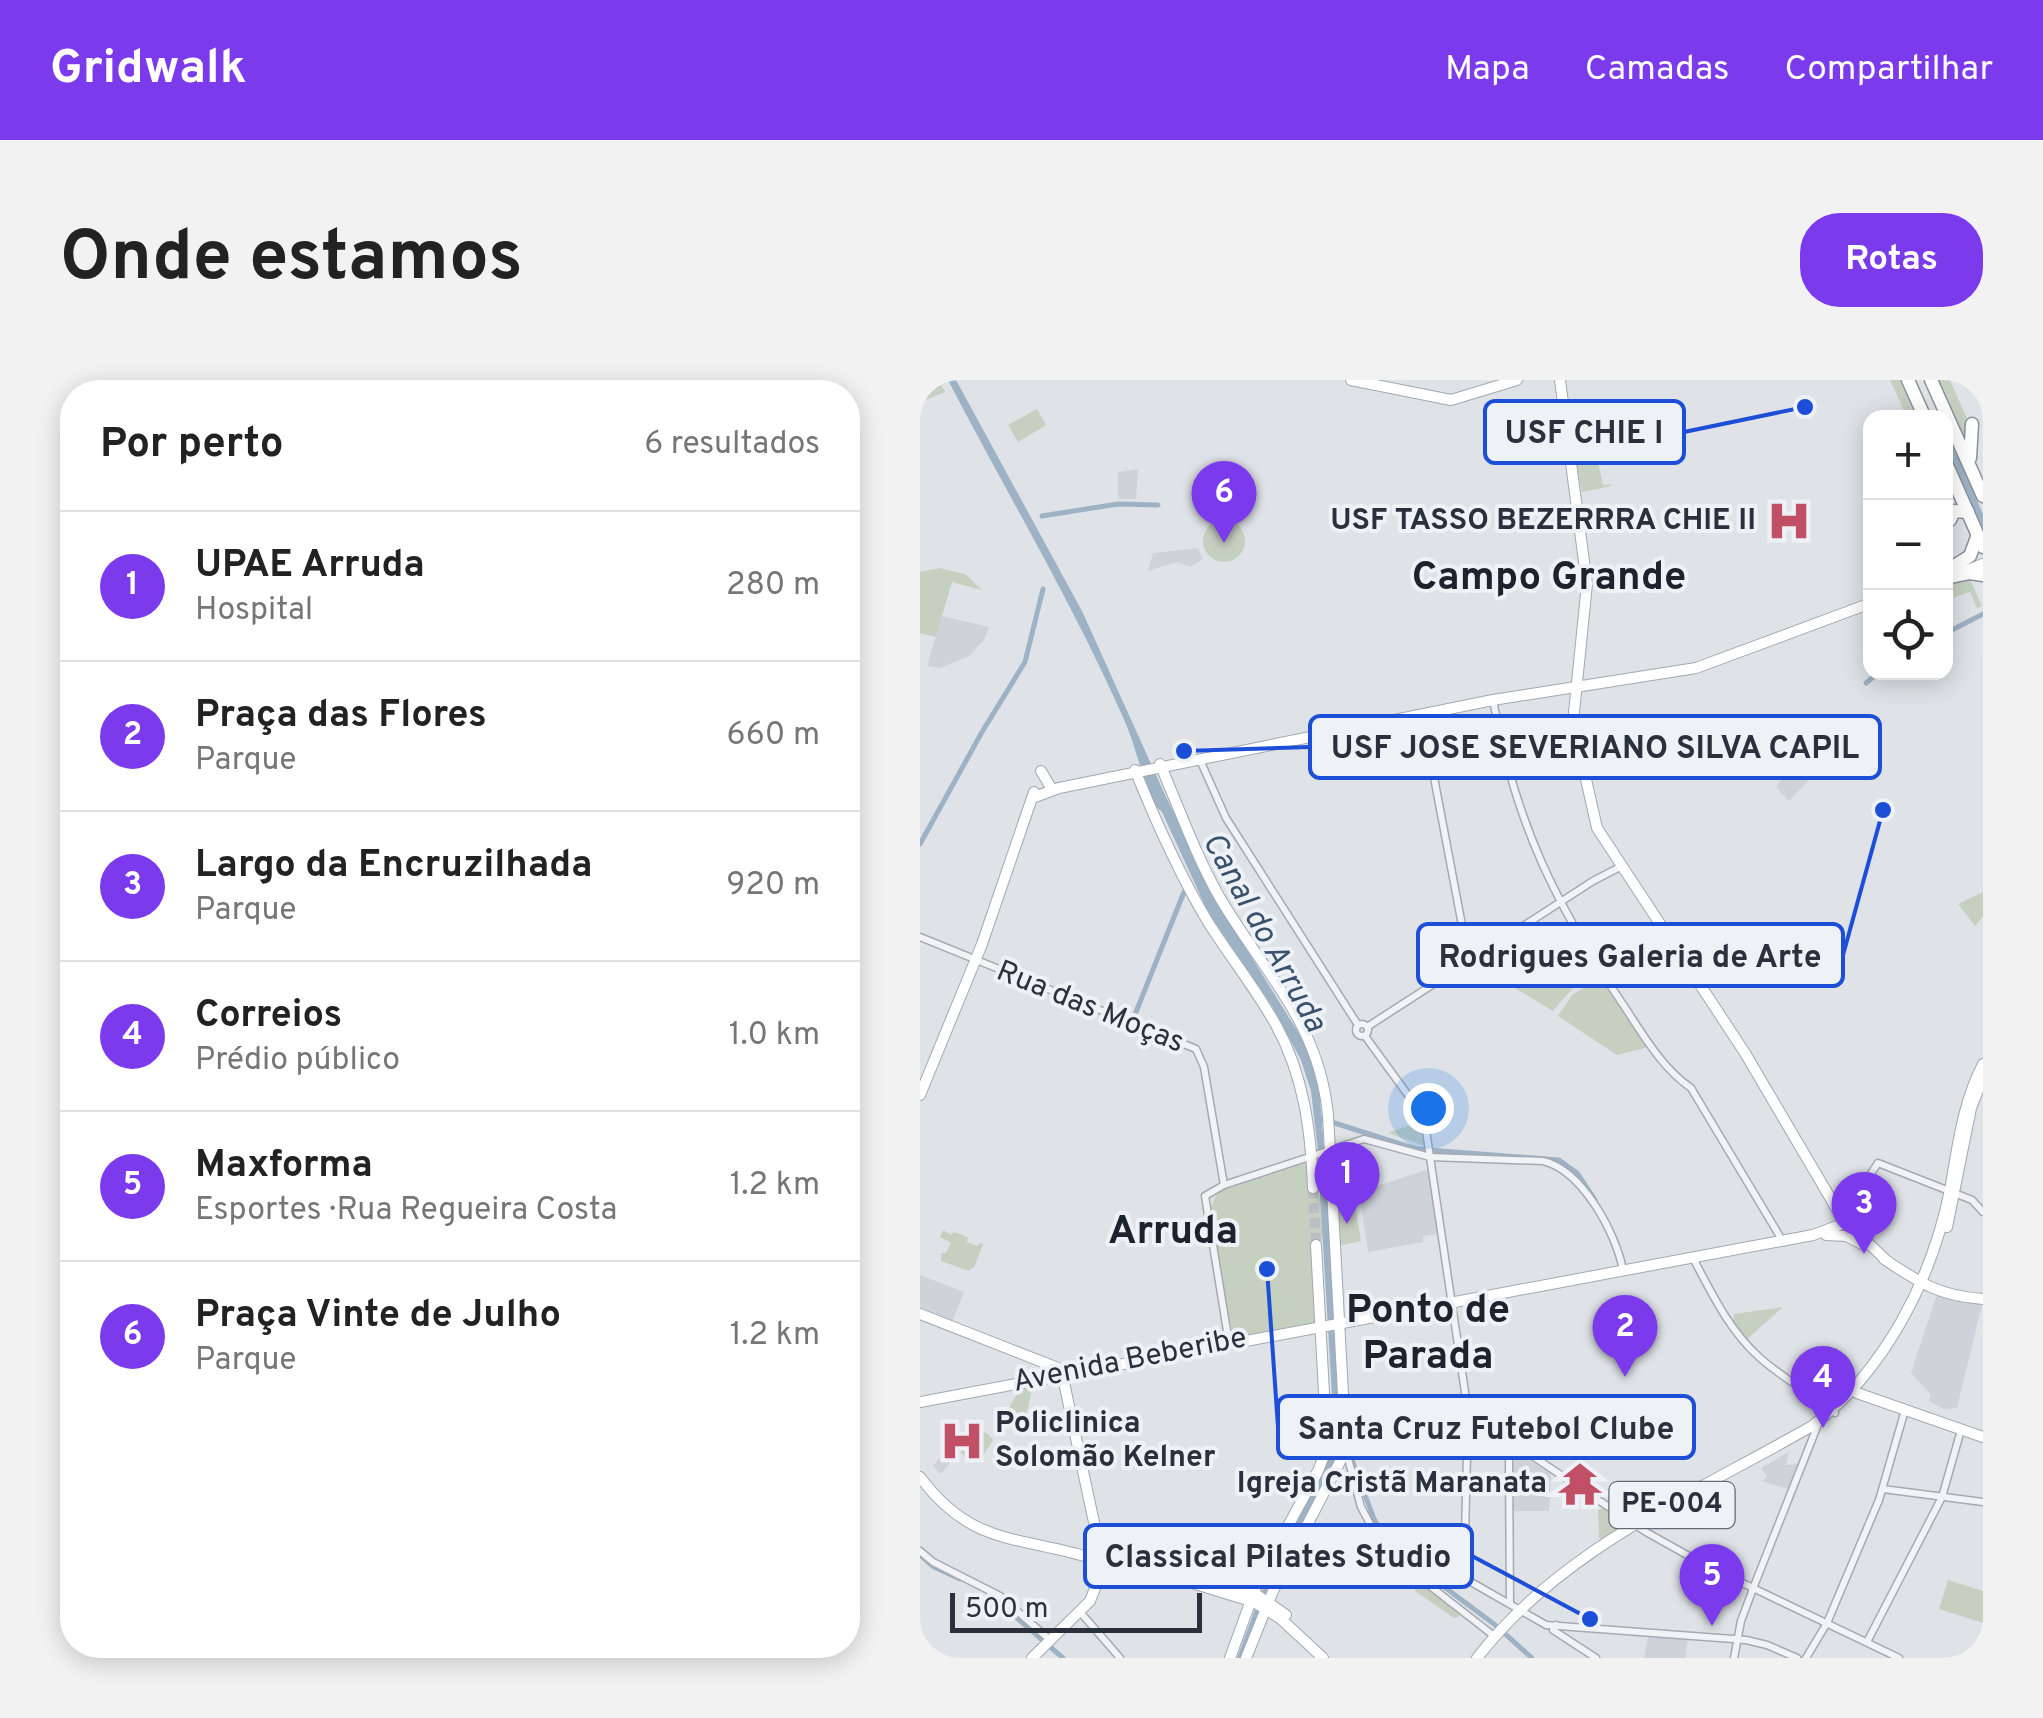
<!DOCTYPE html>
<html lang="pt">
<head>
<meta charset="utf-8">
<style>
	body { margin:0; font-family:Overpass,sans-serif; background:#f2f2f2; color:#222 }
	.controls { position:absolute; right:30px; top:30px; display:grid; overflow:hidden; border-radius:20px; box-shadow:0 5px 25px #0003 }
	.controls button { width:90px; height:90px; display:grid; place-items:center; padding:0; border:0; border-bottom:2px solid #e0e0e0; background:#fff; color:#222; font:50px sans-serif }
	.scale { position:absolute; left:30px; bottom:25px; width:252px; box-sizing:border-box; padding-left:10px; border:5px solid #2a313d; border-top:0; font-size:28px; line-height:35px; white-space:nowrap; color:#2a313d; -webkit-text-stroke:8px #eef1f5; paint-order:stroke }
	.you { position:absolute; left:508px; top:728px; width:35px; height:35px; margin:-25px; border:8px solid #fff; border-radius:50%; background:#1a73e8; box-shadow:0 0 0 15px #1a73e833 }
	.badge { display:grid; place-items:center; width:65px; height:65px; border-radius:50%; background:#7c3aed; color:#fff; font-size:32px; font-weight:700 }
	.pin { position:absolute; translate:-50% -82px; filter:drop-shadow(0 2px 5px #0008) }
	.pin::after { content:''; position:absolute; top:52px; width:35px; height:30px; background:inherit; clip-path:polygon(0 0,100% 0,50% 100%) }
	.list { margin:0; padding:0; list-style:none }
	h2 { display:flex; justify-content:space-between; align-items:center; height:130px; margin:0; padding:0 40px; font-size:42px }
	h2 small { font-size:32px; font-weight:400; color:#767676 }
	.list li { display:grid; grid-template-columns:65px 1fr auto; gap:30px; align-items:center; box-sizing:border-box; height:150px; padding:0 40px; border-top:2px solid #e0e0e0 }
	.list b { display:block; font-size:38px; white-space:nowrap }
	.list p { margin:0; font-size:32px; white-space:nowrap; color:#767676 }
	.list em { font-size:32px; font-style:normal; color:#767676 }
	.icon { flex:none; width:55px; height:55px; fill:none; stroke:currentColor; stroke-width:2; stroke-linecap:round; stroke-linejoin:round }
	.map { position:relative; flex:none; width:1063px; height:1278px; overflow:hidden; border-radius:40px }
	header { display:flex; align-items:center; gap:60px; box-sizing:border-box; height:140px; padding:0 50px; background:#7c3aed; color:#fff }
	header strong { font-size:48px }
	nav { display:flex; gap:55px; margin-inline-start:auto; font-size:35px }
	.intro { display:flex; align-items:center; justify-content:space-between; box-sizing:border-box; height:240px; padding:0 60px }
	h1 { margin:0; font-size:70px }
	.button { padding:25px 45px; border-radius:40px; background:#7c3aed; color:#fff; font-size:35px; font-weight:700 }
	main { display:flex; gap:60px; padding:0 60px }
	aside { flex:1; background:#fff; border-radius:40px; box-shadow:0 5px 25px #0003 }
	.map>svg:first-child { display:block }
	.built { fill:#ced2d9 }
	.green { fill:#c6d0c1 }
	.water { fill:#9db2c4 }
	.lines { fill:none; stroke-linecap:round; stroke-linejoin:round }
	.canal { stroke:#9db2c4; stroke-width:5 }
	.major-tunnel { stroke:#bbbfc5; stroke-width:10; stroke-dasharray:10 5; stroke-linecap:butt }
	.minor-casing { stroke:#a5aab1; stroke-width:9 }
	.major-casing { stroke:#a0a8b2; stroke-width:12 }
	.highway-casing { stroke:#88919c; stroke-width:15 }
	.minor { stroke:#f2f3f6; stroke-width:6 }
	.major { stroke:#fff; stroke-width:10 }
	.highway { stroke:#fff; stroke-width:12 }
	.labels { text-anchor:middle; dominant-baseline:central; stroke-width:8; stroke-linejoin:round; paint-order:stroke }
	.shield { fill:#eef1f5; stroke:#656b74; stroke-width:2.5 }
	.shield-label { font-size:28px; font-weight:bold; fill:#2a313d }
	.poi-label { font-size:30px; font-weight:bold; fill:#2a313d; stroke:#eef1f5; text-anchor:end }
	.street-label { font-size:30px; fill:#2a313d; stroke:#eef1f5 }
	.water-label { font-size:32px; font-style:italic; fill:#38526d; stroke:#eef1f5 }
	.district-label { font-size:40px; font-weight:bold; fill:#1c232d; stroke:#eef1f5 }
	.leader { fill:none; stroke:#1d4ed8; stroke-width:4 }
	.callout-dot { fill:#1d4ed8; stroke:#eef1f5; stroke-width:4 }
	.callout { fill:#eef1f5; stroke:#1d4ed8; stroke-width:4 }
	.callout-label { font-size:32px; text-anchor:middle; font-weight:bold; fill:#2a313d }
</style>
</head>
<body>
<header>
<strong>Gridwalk</strong>
<nav><a>Mapa</a><a>Camadas</a><a>Compartilhar</a></nav>
</header>
<div class="intro"><h1>Onde estamos</h1><a class="button">Rotas</a></div>
<main>
<aside>
<h2>Por perto<small>6 resultados</small></h2>
<ul class="list">
<li><span class="badge">1</span><div><b>UPAE Arruda</b><p>Hospital</p></div><em>280 m</em></li>
<li><span class="badge">2</span><div><b>Praça das Flores</b><p>Parque</p></div><em>660 m</em></li>
<li><span class="badge">3</span><div><b>Largo da Encruzilhada</b><p>Parque</p></div><em>920 m</em></li>
<li><span class="badge">4</span><div><b>Correios</b><p>Prédio público</p></div><em>1.0 km</em></li>
<li><span class="badge">5</span><div><b>Maxforma</b><p>Esportes · Rua Regueira Costa</p></div><em>1.2 km</em></li>
<li><span class="badge">6</span><div><b>Praça Vinte de Julho</b><p>Parque</p></div><em>1.2 km</em></li>
</ul>
</aside>
<div class="map">
<svg width="1063" height="1278" viewBox="0 0 1063 1278">
	<rect width="100%" height="100%" fill="#dfe3e7"/>
	<g class="built">
		<polygon points="218,89 216,119 198,119 198,92"/>
		<polygon points="278,168 283,179 270,187 257,182 228,191 233,173"/>
		<polygon points="22,236 69,247 64,260 49,276 20,288 7,286"/>
		<polygon points="875,381 891,398 869,421 856,407"/>
		<polygon points="509,789 519,854 503,856 503,862 448,872 439,812"/>
		<polygon points="0,895 44,912 32,942 0,930"/>
		<polygon points="1017,914 1063,920 1037,1028 1024,1029 1009,1021 1011,1015 991,993"/>
		<polygon points="55,1038 60,1047 21,1094 13,1086"/>
		<polygon points="594,1071 631,1094 629,1131 593,1131"/>
		<polygon points="869,1072 866,1085 878,1084 868,1109 841,1101 847,1097 841,1088"/>
		<polygon points="728,1256 768,1259 765,1278 724,1278"/>
	</g>
	<g class="green">
		<polygon points="0,0 19,0 25,12 0,22"/>
		<polygon points="970,0 984,0 998,37 987,37"/>
		<polygon points="1018,0 1030,0 1048,41 1047,68"/>
		<polygon points="117,29 126,45 98,62 88,45"/>
		<polygon points="670,67 672,77 677,77 683,105 691,104 691,106 662,112 654,73"/>
		<circle cx="304" cy="161" r="21"/>
		<polygon points="20,188 45,194 62,210 32,202 16,257 0,253 0,192"/>
		<polygon points="1049,197 1062,226 1057,228 1050,212 1026,220 1026,207"/>
		<polygon points="1063,512 1063,537 1055,546 1038,524"/>
		<polygon points="657,559 678,592 651,610 633,631 590,605 592,601"/>
		<polygon points="682,596 727,666 725,668 697,675 638,636 652,615"/>
		<polygon points="501,741 505,766 468,753"/>
		<polygon points="422,769 427,775 441,861 417,866 415,772"/>
		<path d="M387,782l5,25 10,15 2,27 -4,18 -2,77 -85,13 -24,-122c2,-8 4,-16 10,-23 10,-10 71,-24 88,-30z"/>
		<polygon points="23,850 31,855 34,852 48,857 47,862 57,866 60,863 63,865 54,887 49,891 21,881 21,873 26,873 31,863 20,857"/>
		<polygon points="863,927 826,960 813,943 814,934"/>
		<polygon points="113,1005 107,1032 113,1040 113,1049 102,1053 91,1044 93,1038 87,1031 101,1007"/>
		<polygon points="57,1051 67,1053 73,1060 59,1082 45,1078 40,1070"/>
		<polygon points="684,1128 707,1144 683,1161 679,1158 678,1130"/>
		<polygon points="1028,1200 1063,1211 1063,1243 1019,1229"/>
		<polygon points="500,1203 539,1231 539,1237 534,1238 495,1211 494,1205"/>
	</g>
	<g class="water">
		<path d="M28,0h8l126,231 84,186 58,116 87,140 7,22 6,74 -6,2 -7,-60 -10,-31 -29,-54 -64,-94 -46,-100 -9,-9c-12,-29 -18,-60 -31,-88 -51,-115 -116,-223 -174,-335z"/>
		<polygon points="1026,50 1063,134 1063,149 1026,65"/>
		<polygon points="405,777 419,1011 416,1081 349,1205 322,1278 317,1278 341,1213 415,1066 398,780"/>
	</g>
	<g class="lines">
		<g class="canal">
			<polyline points="122,136 198,124 238,125"/>
			<polyline points="1026,253 1063,234"/>
			<polyline points="946,303 959,292"/>
			<polyline points="0,464 62,352 105,282 123,209"/>
			<polyline points="210,647 264,512"/>
			<polyline points="402,739 496,769 639,780 657,793 675,820"/>
			<polyline points="425,1055 431,1056 432,1080 454,1139 465,1158 476,1171 574,1244 612,1278"/>
			<polyline points="0,1175 14,1187 40,1199"/>
			<polyline points="68,1213 143,1278"/>
		</g>
		<polyline class="major-tunnel" points="393,808 396,865"/>
		<g class="minor-casing">
			<g id="minor">
				<path d="M573,320c22,122 62,204 131,306 20,30 38,62 67,82l91,152"/>
				<polyline points="502,334 549,582"/>
				<polyline points="280,380 306,438 438,645"/>
				<polyline points="0,557 276,669 284,687 304,805"/>
				<circle cx="442" cy="650" r="6"/>
				<polyline points="447,647 673,501 700,487"/>
				<polyline points="445,656 504,737 548,1032 544,1198 626,1245 826,1260 847,1265 877,1278"/>
				<polyline points="926,840 934,819 958,783 1052,820 1063,832"/>
				<path d="M773,878c18,34 36,72 66,99 23,21 52,36 76,56"/>
				<path d="M309,963l-24,-147 19,-11 140,-46 66,18 113,4c39,9 73,72 80,109"/>
				<polyline points="548,1033 726,1152 785,1185 979,1278"/>
				<polyline points="426,1071 441,1127 464,1170 574,1256"/>
				<polyline points="963,1109 1063,1122"/>
				<polyline points="0,1171 13,1182 80,1216 130,1260"/>
				<polyline points="590,1223 589,1081 590,1071 596,1067"/>
				<polyline points="161,1233 200,1278"/>
				<polyline points="636,1245 633,1250 676,1278"/>
				<polyline points="947,1262 1022,1117 1041,1050"/>
				<polyline points="814,1278 821,1241 834,1206 897,1047"/>
				<polyline points="886,1278 907,1243 959,1120 985,1030"/>
			</g>
		</g>
		<g class="major-casing">
			<g id="major">
				<polyline points="431,0 531,20 597,0"/>
				<polyline points="640,0 667,204 653,342 677,448 825,673 922,838 967,881"/>
				<polyline points="1045,191 1063,184"/>
				<path d="M240,384c19,44 36,92 60,134 45,76 99,125 108,217l18,335 -73,141 -27,67"/>
				<path d="M215,390c21,52 44,104 73,152 22,35 48,67 68,103 28,51 35,106 37,163"/>
				<polyline points="121,391 130,406"/>
				<polyline points="112,418 139,408 573,320 776,288 951,223"/>
				<polyline points="0,715 62,564 114,412"/>
				<polyline points="1027,847 1051,728 1063,698"/>
				<polyline points="906,855 926,856 942,864"/>
				<path d="M964,879c36,24 55,37 99,40"/>
				<polyline points="0,934 138,988 142,993"/>
				<polyline points="142,993 181,1175 179,1182 272,1203 334,1222 361,1239 403,1278"/>
				<polyline points="937,1013 1063,1057"/>
				<polyline points="0,1022 893,855 925,843"/>
				<path d="M0,1097c54,72 102,58 178,83"/>
				<polyline points="282,1199 333,1212 366,1235"/>
				<polyline points="112,1278 170,1221 185,1183"/>
				<polyline points="310,1278 338,1201 398,1091 407,1068 396,865"/>
				<path d="M557,1278c85,-110 217,-164 335,-232 73,-55 120,-147 138,-236 8,-44 12,-85 33,-126"/>
			</g>
		</g>
		<g class="highway-casing">
			<g id="highway">
				<polyline points="988,0 1005,38"/>
				<polyline points="1011,0 1063,116"/>
				<polyline points="1050,78 1052,44"/>
				<polyline points="1026,83 1063,167"/>
				<polyline points="1030,140 1034,131 1048,132"/>
				<polyline points="1026,191 1050,176 1057,157"/>
				<polyline points="1026,198 1050,193 1063,195"/>
			</g>
		</g>
		<use href="#minor" class="minor"/>
		<use href="#major" class="major"/>
		<use href="#highway" class="highway"/>
	</g>
	<defs>
		<g id="hospital-bare" transform="scale(3.45)"><path d="M-5-5h3v3.5h4V-5h3V5h-3V1.5h-4V5h-3Z" fill="#c14f66" stroke="#eef1f5" stroke-width="2.5" paint-order="stroke"/></g>
		<g id="temple-bare" transform="scale(3.45)"><path d="M0-6L5-2H3V0L6.5 2.5H4V6H1.5V3h-3V6H-4V2.5H-6.5L-3 0V-2H-5Z" fill="#c14f66" stroke="#eef1f5" stroke-width="2.5" paint-order="stroke"/></g>
	</defs>
	<g fill-rule="evenodd">
		<use href="#hospital-bare" x="869" y="141"/>
		<use href="#hospital-bare" x="42" y="1061"/>
		<use href="#temple-bare" x="660" y="1104"/>
	</g>
	<g class="labels">
		<rect class="shield" x="689.5" y="1102" width="125" height="46" rx="8"/>
		<g class="shield-label">
			<text x="752" y="1125">PE-004</text>
		</g>
		<g class="poi-label">
			<text x="836" y="141">USF TASSO BEZERRRA CHIE II</text>
			<text x="75" y="1044" text-anchor="start">Policlinica<tspan x="75" dy="34">Solomão Kelner</tspan></text>
			<text x="627" y="1104">Igreja Cristã Maranata</text>
		</g>
		<g class="street-label">
			<text transform="translate(170 628) rotate(22)">Rua das Moças</text>
			<text transform="translate(210 981) rotate(-11)">Avenida Beberibe</text>
		</g>
		<g class="water-label">
			<text transform="translate(343 553) rotate(61)">Canal do Arruda</text>
		</g>
		<g class="district-label">
			<text x="629" y="199">Campo Grande</text>
			<text x="253" y="853">Arruda</text>
			<text x="508" y="932">Ponto de<tspan x="508" dy="46">Parada</tspan></text>
		</g>
	</g>
	<path class="leader" d="M885 27L764 52M264 371L390 367M963 430L923 575M347 889L358 1047M670 1239L552 1176"/>
	<g class="callout-dot">
		<circle cx="885" cy="27" r="10"/>
		<circle cx="264" cy="371" r="10"/>
		<circle cx="963" cy="430" r="10"/>
		<circle cx="347" cy="889" r="10"/>
		<circle cx="670" cy="1239" r="10"/>
	</g>
	<g class="callout">
		<rect x="565" y="21" width="199" height="62" rx="10"/>
		<rect x="390" y="336" width="570" height="62" rx="10"/>
		<rect x="498" y="544" width="425" height="62" rx="10"/>
		<rect x="358" y="1016" width="416" height="62" rx="10"/>
		<rect x="165" y="1145" width="387" height="62" rx="10"/>
	</g>
	<g class="callout-label">
		<text x="664" y="63">USF CHIE I</text>
		<text x="675" y="378">USF JOSE SEVERIANO SILVA CAPIL</text>
		<text x="710" y="587">Rodrigues Galeria de Arte</text>
		<text x="566" y="1059">Santa Cruz Futebol Clube</text>
		<text x="358" y="1187">Classical Pilates Studio</text>
	</g>
</svg>
<div class="controls">
<button>+</button>
<button>−</button>
<button><svg class="icon" aria-label="locate" viewBox="0 0 24 24"><circle cx="12" cy="12" r="6"/><path d="M12 2v4M12 18v4M2 12h4M18 12h4"/></svg></button>
</div>
<div class="scale">500 m</div>
<div class="you"></div>
<div class="pin badge" style="left:427px;top:844px">1</div>
<div class="pin badge" style="left:705px;top:997px">2</div>
<div class="pin badge" style="left:944px;top:874px">3</div>
<div class="pin badge" style="left:903px;top:1048px">4</div>
<div class="pin badge" style="left:792px;top:1246px">5</div>
<div class="pin badge" style="left:304px;top:163px">6</div>
</div>
</main>
</body>
</html>
